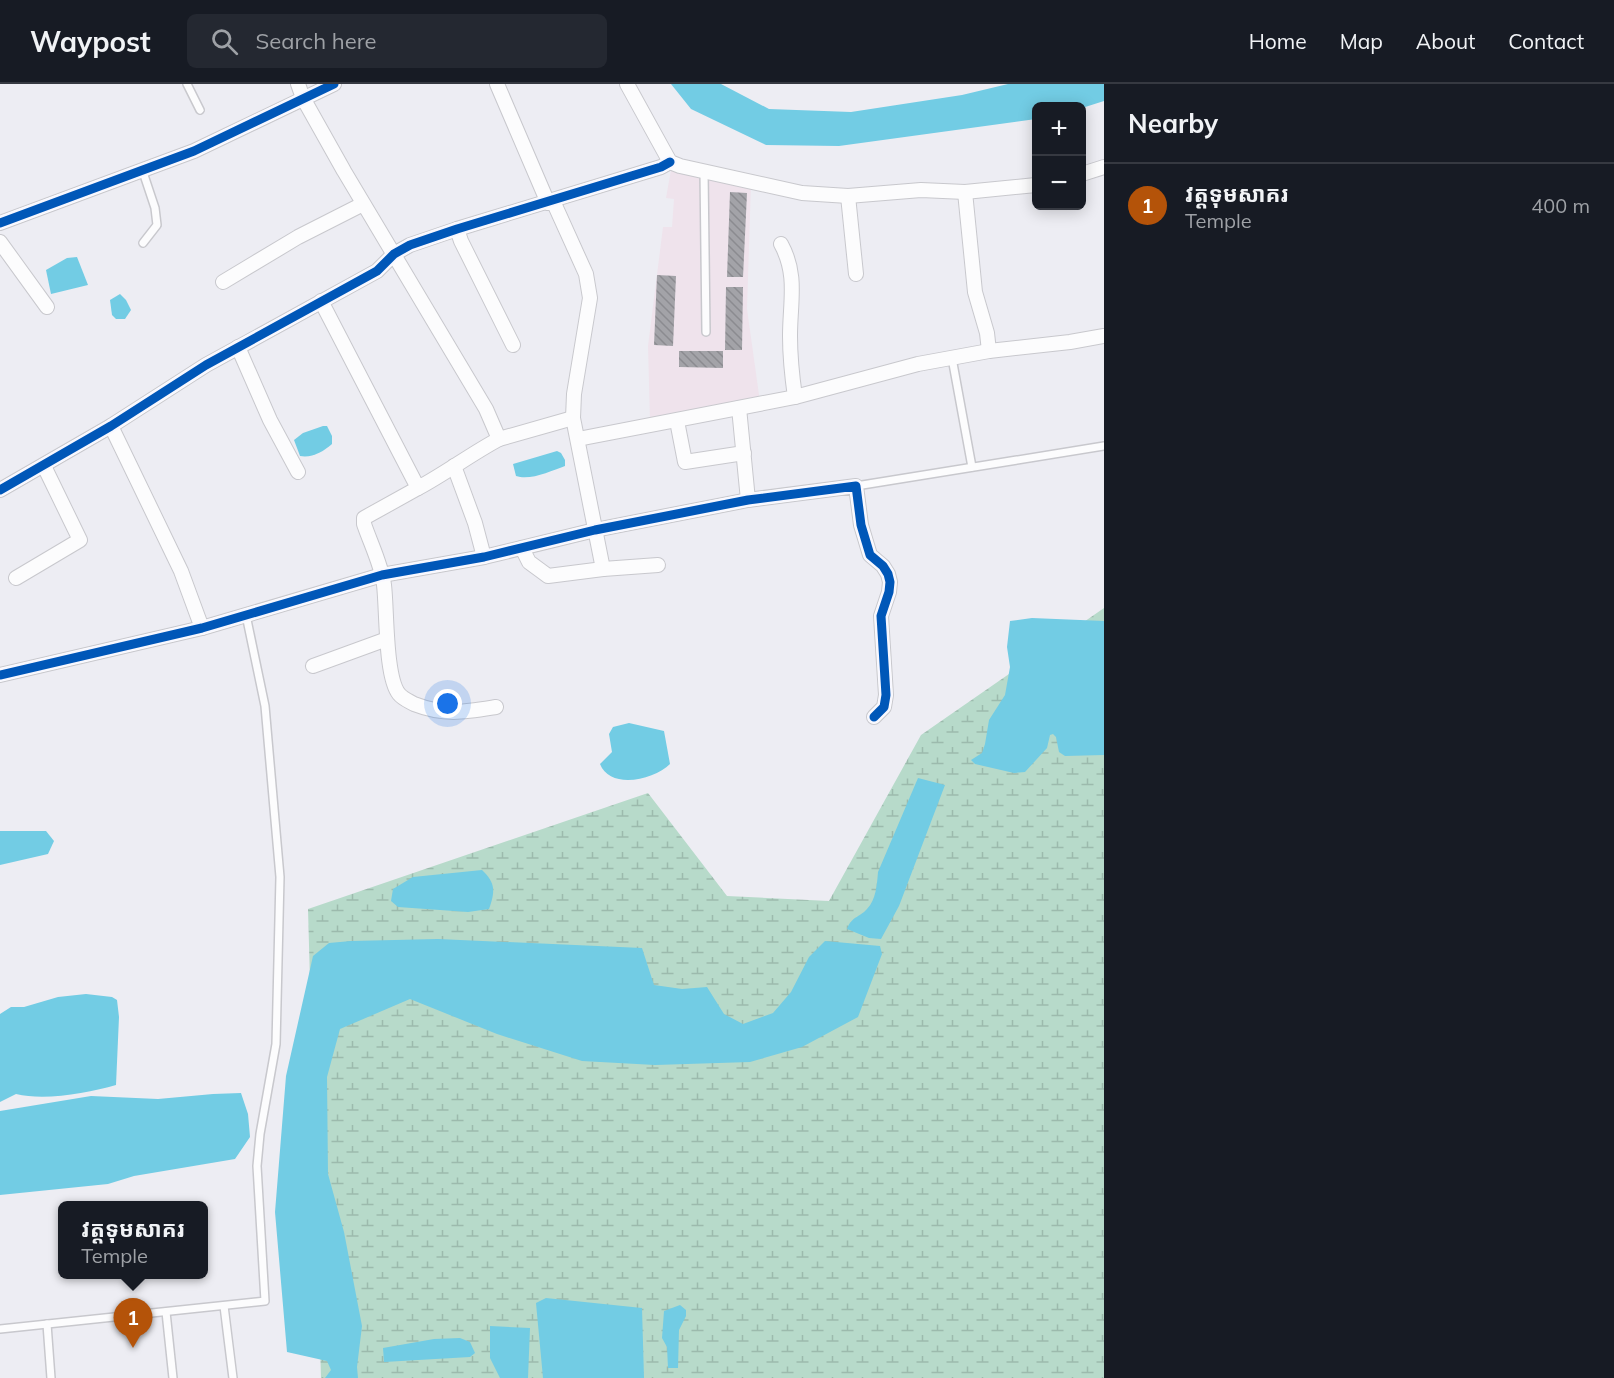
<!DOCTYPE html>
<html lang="en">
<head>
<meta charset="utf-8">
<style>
	body { margin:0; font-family:Mulish,"Noto Sans Khmer",sans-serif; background:#242831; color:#f1f3f6 }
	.controls { position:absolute; right:18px; top:18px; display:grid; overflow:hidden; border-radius:9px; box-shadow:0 3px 15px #0003 }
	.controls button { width:54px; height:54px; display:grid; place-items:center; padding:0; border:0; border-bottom:2px solid #363941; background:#171b24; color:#f1f3f6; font:30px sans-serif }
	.you { position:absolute; left:448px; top:620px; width:21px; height:21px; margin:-15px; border:4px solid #fff; border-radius:50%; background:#1a73e8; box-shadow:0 0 0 9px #1a73e833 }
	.badge { display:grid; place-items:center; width:39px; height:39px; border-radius:50%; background:#b45309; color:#fff; font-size:20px; font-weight:700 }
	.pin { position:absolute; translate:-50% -50px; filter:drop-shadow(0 2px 3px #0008) }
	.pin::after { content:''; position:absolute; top:32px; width:21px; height:18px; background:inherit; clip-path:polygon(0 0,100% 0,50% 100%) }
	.popup { position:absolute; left:58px; top:1117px; width:150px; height:78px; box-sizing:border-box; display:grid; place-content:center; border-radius:9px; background:#171b24; filter:drop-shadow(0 2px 4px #0005); font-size:20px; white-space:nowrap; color:#9ea1a6 }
	.popup b { font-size:22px; color:#f1f3f6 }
	.popup::after { content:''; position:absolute; left:50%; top:100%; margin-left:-12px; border:12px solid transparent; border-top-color:#171b24 }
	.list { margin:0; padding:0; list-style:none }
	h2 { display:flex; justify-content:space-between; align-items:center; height:78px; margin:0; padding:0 24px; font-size:26px }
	h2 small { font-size:20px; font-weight:400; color:#9ea1a6 }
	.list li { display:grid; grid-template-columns:39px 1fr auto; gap:18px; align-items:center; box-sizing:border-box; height:84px; padding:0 24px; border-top:2px solid #363941 }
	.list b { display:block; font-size:22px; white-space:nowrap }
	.list p { margin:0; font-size:20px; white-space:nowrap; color:#9ea1a6 }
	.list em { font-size:20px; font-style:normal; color:#9ea1a6 }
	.icon { flex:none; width:33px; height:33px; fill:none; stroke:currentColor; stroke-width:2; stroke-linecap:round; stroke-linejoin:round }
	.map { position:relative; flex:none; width:1104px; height:1294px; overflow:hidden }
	header { display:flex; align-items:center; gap:36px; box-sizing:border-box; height:84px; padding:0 30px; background:#171b24; border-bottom:2px solid #363941 }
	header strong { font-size:28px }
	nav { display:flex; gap:33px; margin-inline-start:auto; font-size:21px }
	.search { width:420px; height:54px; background:#242831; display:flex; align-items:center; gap:15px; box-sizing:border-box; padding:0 21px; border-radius:9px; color:#9ea1a6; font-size:22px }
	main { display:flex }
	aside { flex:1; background:#171b24 }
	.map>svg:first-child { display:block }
	.education { fill:#efe3ec }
	.wetland { fill:url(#wetland-marsh) }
	.water { fill:#72cce4 }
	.building { fill:url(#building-back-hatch) }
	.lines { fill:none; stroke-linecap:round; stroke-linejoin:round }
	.service-casing { stroke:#c8c8cd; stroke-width:10 }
	.minor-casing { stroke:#c8c8cd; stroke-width:16 }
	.service { stroke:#fcfcfd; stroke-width:7 }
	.minor { stroke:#fcfcfd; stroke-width:14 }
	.cycleway-casing { stroke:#f8f8ff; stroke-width:13 }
	.cycleway { stroke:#0057b8; stroke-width:9 }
</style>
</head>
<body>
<header>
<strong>Waypost</strong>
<div class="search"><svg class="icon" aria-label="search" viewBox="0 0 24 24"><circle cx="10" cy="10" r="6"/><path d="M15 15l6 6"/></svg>Search here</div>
<nav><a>Home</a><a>Map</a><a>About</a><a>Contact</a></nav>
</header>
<main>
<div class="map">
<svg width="1104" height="1294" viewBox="0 0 1104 1294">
	<defs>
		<pattern id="wetland-marsh" width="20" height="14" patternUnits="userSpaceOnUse" patternTransform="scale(1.5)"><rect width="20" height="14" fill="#b7daca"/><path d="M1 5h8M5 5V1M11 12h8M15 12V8" fill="none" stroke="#9cbaad"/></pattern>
		<pattern id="building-back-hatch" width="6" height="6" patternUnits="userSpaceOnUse" patternTransform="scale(1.5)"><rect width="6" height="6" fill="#a3a3a8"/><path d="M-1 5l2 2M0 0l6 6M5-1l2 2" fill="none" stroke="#8b8b90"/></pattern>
	</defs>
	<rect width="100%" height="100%" fill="#ededf3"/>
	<polygon class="education" points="671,86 751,100 747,225 760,318 650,337 648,262 663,143 672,143 674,115 666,114"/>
	<polygon class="wetland" points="1104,524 1104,1294 321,1294 308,825 648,709 727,812 829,817 921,651"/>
	<g class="water">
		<polygon points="671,0 721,0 769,25 851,28 962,11 1008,0 1104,0 1104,17 1082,24 1036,22 1036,35 839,62 766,61 691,25"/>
		<polygon points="77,173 88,201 51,210 46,186 67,174"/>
		<polygon points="120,210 126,216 131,226 125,235 116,235 112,231 110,216"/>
		<path d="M323,342h4l5,10v8c-9,8 -20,14 -32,12l-6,-16 9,-7z"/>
		<path d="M557,367l4,2 4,7v6c-14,5 -35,15 -49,10l-3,-12z"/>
		<polygon points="1032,534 1104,537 1104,671 1065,672 1059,668 1056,653 1053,650 1050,651 1047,664 1025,688 1014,689 975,680 971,676 982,669 985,660 989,636 1005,611 1010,583 1007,563 1010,537"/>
		<path d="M629,639l35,8 6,33c-16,16 -60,26 -70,0l12,-12 -3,-18 4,-7z"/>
		<path d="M918,694l27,7 -46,121 -18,33 -12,-1 -22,-9c5,-13 12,-11 20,-20 9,-9 10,-25 11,-37z"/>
		<polygon points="0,747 46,747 54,757 48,770 0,781"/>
		<path d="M482,786c14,13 13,22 7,39l-21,3 -70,-5 -7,-6 2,-12 20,-12z"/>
		<polygon points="438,855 642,864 654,901 682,905 707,903 724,930 743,940 773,929 791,908 809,873 825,857 880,862 882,870 858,933 802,963 750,978 655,981 582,977 497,950 410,915 340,945 327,993 328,1090 344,1148 362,1242 357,1283 358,1294 325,1294 331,1286 327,1277 287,1268 275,1128 286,992 313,872 329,859 351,857"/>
		<path d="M86,910l26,3 5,3 2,17 -3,68c-28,8 -71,16 -100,9l-16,8v-88l11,-7h13l34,-10z"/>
		<polygon points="241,1009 248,1030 250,1053 235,1075 134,1092 108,1100 0,1111 0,1027 91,1012 158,1015 213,1010"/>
		<polygon points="546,1214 642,1224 644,1294 543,1294 536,1219"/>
		<polygon points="680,1221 686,1226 686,1232 679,1246 678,1284 668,1284 667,1263 662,1254 664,1227"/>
		<polygon points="490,1242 530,1244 528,1294 500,1294 490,1274"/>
		<polygon points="460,1254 470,1258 475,1269 470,1273 384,1278 383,1264 434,1255"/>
	</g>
	<g class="building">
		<polygon points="730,108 747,109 743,193 727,193"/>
		<polygon points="657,191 676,192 673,262 654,261"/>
		<polygon points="726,203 743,203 742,266 725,266"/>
		<polygon points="679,267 723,267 723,284 679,283"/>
	</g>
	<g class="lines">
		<g class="service-casing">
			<g id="service">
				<polyline points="187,0 200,26"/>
				<polyline points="704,87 706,248"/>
				<polyline points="143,159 157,141 155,124 143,88"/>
				<polyline points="952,274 972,383"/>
				<polyline points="856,402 1104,362"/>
				<polyline points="224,1222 233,1294"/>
				<polyline points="166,1228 173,1294"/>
				<polyline points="47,1240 51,1294"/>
				<polyline points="0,1245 265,1217 257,1082 260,1050 276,960 280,793 265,622 246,531"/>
			</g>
		</g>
		<g class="minor-casing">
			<g id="minor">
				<path d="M298,0l5,14 41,73 142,238 13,30c-28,15 -53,34 -81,49l-97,-187"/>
				<polyline points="497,0 548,119"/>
				<polyline points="627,0 670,78 680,82 802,109 848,112 921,106 965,108 1036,101"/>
				<polyline points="1082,90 1104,83"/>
				<polyline points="965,108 975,208 987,249 989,267"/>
				<polyline points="848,112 856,190"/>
				<polyline points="553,117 586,190 590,214 574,310 573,334 603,485"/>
				<polyline points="0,139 194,67 334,0"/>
				<polyline points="457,145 461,157 513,261"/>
				<polyline points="0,158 47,223"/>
				<path d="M781,160c17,31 9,58 9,92 0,20 2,40 5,61"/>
				<polyline points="223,198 298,153 363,120"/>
				<polyline points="238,263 270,336 298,388"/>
				<polyline points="739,324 748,416"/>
				<polyline points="677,337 685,378 744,369"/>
				<polyline points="111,342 181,487 202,544"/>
				<polyline points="499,355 573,334"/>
				<polyline points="578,355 795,313 918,280 989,267 1070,258 1104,252"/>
				<polyline points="454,382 475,439 484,473"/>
				<path d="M418,404l-54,30v6c6,18 18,42 20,61 3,23 1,92 15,109 4,5 10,7 15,10 31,12 51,8 82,3"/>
				<polyline points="0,406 111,342 206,281 377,187 394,170 410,161 457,145 661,83 670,78"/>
				<polyline points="522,464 529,478 548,492 603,485 658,481"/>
				<polyline points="16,494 80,456 44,382"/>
				<polyline points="313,582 387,555"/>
				<polyline points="0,591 202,544 382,491 484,473 595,446 748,416 856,402 861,441 870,471 883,482 888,490 890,498 889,508 881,532 886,611 884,623 874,633"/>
			</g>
		</g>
		<use href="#service" class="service"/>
		<use href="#minor" class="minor"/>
		<g class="cycleway-casing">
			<g id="cycleway">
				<polyline points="0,139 194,67 334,0"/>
				<polyline points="0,406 111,342 206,281 377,187 394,170 410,161 457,145 661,83 670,78"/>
				<polyline points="0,591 202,544 382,491 484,473 595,446 748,416 856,402 861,441 870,471 883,482 888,490 890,498 889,508 881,532 886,611 884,623 874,633"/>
			</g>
		</g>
		<use href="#cycleway" class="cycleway"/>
	</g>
</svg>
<div class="controls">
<button>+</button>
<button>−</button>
</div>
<div class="you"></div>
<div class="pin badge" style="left:133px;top:1264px">1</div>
<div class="popup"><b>វត្តទុមសាគរ</b>Temple</div>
</div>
<aside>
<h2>Nearby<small></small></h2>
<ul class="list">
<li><span class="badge">1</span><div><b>វត្តទុមសាគរ</b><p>Temple</p></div><em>400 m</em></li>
</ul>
</aside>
</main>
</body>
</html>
